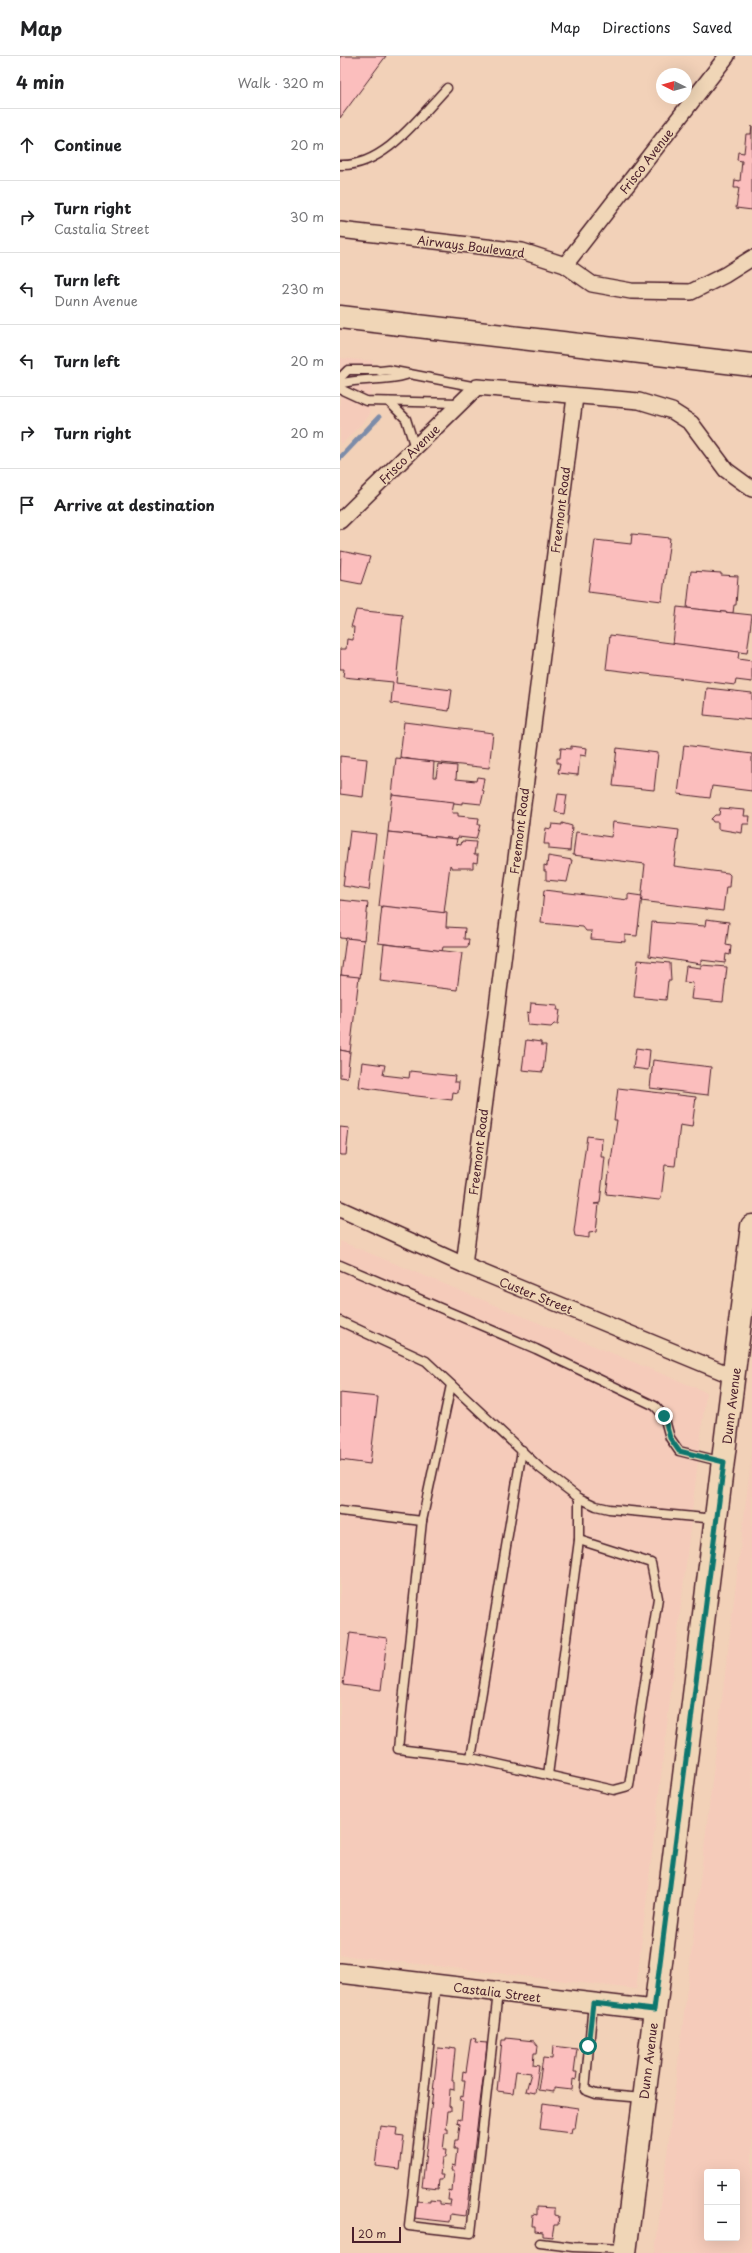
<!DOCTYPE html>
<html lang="en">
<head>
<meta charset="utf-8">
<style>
	body { margin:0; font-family:"Playpen Sans",sans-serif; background:#f6f6f6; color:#202124 }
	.controls { position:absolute; right:12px; bottom:12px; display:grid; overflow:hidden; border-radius:4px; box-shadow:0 4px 16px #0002 }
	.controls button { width:36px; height:36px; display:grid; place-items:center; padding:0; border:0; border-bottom:1px solid #e0e0e0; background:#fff; color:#202124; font:20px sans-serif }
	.compass { position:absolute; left:316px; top:12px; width:36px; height:36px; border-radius:50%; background:#fff; box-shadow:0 4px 16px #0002; rotate:275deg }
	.scale { position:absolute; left:12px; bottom:10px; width:49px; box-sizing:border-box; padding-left:4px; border:2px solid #4a1f2b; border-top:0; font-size:11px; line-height:14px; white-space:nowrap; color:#4a1f2b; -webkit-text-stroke:3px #f0d6b7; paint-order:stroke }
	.stop { position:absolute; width:12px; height:12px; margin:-9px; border:3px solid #0f766e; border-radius:50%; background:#fff }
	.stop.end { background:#0f766e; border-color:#fff; box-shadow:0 1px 4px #0008 }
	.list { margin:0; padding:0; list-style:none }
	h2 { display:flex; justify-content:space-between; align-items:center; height:52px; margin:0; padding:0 16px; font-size:17px }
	h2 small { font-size:13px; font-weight:400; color:#757577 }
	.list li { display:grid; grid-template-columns:26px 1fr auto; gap:12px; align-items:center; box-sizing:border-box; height:72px; padding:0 16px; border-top:1px solid #e0e0e0 }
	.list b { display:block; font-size:15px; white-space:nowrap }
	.list p { margin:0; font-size:13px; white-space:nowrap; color:#757577 }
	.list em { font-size:13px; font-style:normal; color:#757577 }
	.icon { flex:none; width:22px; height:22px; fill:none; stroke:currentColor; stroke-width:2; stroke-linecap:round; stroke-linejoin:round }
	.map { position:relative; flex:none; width:412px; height:2197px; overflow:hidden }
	header { display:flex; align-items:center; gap:24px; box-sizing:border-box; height:56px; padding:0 20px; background:#fff; border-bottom:1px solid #e0e0e0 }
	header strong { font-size:19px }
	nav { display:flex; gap:22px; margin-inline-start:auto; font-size:14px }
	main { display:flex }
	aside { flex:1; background:#fff }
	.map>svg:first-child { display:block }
	.built { fill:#f5cbba; fill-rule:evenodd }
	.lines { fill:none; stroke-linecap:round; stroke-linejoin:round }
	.stream { stroke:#7c8ca9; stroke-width:5 }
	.building { fill:#fbbebd; stroke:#4a1f2b }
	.service-casing { stroke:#4a1f2b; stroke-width:11 }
	.minor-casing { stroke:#4a1f2b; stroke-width:18 }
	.tertiary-casing { stroke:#4a1f2b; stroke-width:22 }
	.secondary-casing { stroke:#4a1f2b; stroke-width:25 }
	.primary-casing { stroke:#4a1f2b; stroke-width:25 }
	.service { stroke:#f0d6b7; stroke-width:8 }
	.minor { stroke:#f0d6b7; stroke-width:15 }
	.tertiary { stroke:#f0d6b7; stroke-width:19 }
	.secondary { stroke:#f0d6b7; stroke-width:22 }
	.primary { stroke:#f0d6b7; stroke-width:22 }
	.route { stroke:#0f766e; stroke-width:5 }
	.labels { text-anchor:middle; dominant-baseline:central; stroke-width:3; stroke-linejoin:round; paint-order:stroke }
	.street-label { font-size:12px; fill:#4a1f2b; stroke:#f0d6b7 }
</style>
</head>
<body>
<header>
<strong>Map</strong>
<nav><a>Map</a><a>Directions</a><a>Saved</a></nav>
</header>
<main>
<aside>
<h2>4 min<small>Walk · 320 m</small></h2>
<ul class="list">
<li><svg class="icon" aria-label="ahead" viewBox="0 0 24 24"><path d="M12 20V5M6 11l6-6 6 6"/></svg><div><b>Continue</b></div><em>20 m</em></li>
<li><svg class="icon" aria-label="right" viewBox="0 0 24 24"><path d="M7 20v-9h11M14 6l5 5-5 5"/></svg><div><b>Turn right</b><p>Castalia Street</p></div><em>30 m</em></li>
<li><svg class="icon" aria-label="left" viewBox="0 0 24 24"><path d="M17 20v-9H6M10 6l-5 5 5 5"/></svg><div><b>Turn left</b><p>Dunn Avenue</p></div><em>230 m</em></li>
<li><svg class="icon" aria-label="left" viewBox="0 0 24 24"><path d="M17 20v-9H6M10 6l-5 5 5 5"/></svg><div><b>Turn left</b></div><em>20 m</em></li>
<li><svg class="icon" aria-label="right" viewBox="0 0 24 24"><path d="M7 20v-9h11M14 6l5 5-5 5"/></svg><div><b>Turn right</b></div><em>20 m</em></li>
<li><svg class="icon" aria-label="arrive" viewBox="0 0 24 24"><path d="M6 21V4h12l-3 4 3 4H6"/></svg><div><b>Arrive at destination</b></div></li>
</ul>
</aside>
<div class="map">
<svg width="412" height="2197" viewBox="0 0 412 2197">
	<rect width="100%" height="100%" fill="#f2d1b8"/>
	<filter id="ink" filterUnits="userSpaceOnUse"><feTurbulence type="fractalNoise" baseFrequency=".025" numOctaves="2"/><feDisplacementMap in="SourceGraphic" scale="8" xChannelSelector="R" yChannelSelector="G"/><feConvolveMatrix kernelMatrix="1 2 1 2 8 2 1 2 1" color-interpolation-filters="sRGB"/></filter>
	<g filter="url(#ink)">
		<g class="built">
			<polygon points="0,302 33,305 29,360 0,390"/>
			<polygon points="0,1185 366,1336 296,1933 0,1899"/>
			<path d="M412,1395v802h-97zM367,2116h30v66h-30z"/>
		</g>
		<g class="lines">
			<polyline class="stream" points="0,402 39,361"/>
		</g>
		<g class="building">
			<polygon points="0,0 46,0 0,62"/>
			<polygon points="412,70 412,154 396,152 399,132 394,132 395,124 400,125 402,105 397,104 398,96 404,97 406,78 411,78"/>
			<polygon points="292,478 330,482 322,545 248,536 255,484 291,488"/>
			<polygon points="1,495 30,501 21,528 0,524"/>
			<polygon points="351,515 381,517 381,519 398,520 396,549 394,549 393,557 347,552"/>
			<polygon points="337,551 412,559 407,597 333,588"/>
			<polygon points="16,554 63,559 56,627 112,634 109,655 51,647 53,626 3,621 4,613 0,613 0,593 6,593 7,583 13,584 14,571 11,571"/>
			<polygon points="270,579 399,596 398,603 412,605 412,626 396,624 395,629 266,613"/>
			<polygon points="367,632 412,637 412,664 364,659"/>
			<polygon points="64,666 153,677 149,712 74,704 60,701"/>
			<polygon points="344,689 412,698 412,735 372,730 370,742 338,738"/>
			<polygon points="231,690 247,692 246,700 240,699 238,719 218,717 220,707 217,707 217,702 220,702 221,692 231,693"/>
			<polygon points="277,692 318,697 314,734 273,730"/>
			<polygon points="0,700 27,703 23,741 0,738"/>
			<polygon points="56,702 94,706 93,721 96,721 98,708 117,710 116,723 136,725 137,721 144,722 142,734 144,735 141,748 122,746 122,748 52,739"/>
			<polygon points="218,738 227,739 224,758 215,756"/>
			<polygon points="52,739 114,746 112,757 118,757 118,760 139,762 138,769 140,769 136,783 118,781 117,783 48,776"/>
			<polygon points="380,752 405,754 404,760 410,760 409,768 403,768 402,777 378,773 378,766 373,766 371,763 375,759 379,759"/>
			<polygon points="273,766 339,774 334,810 388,817 390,819 389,831 386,831 383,855 301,845 305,808 233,799 236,776 271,781"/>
			<polygon points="222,767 232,770 230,795 209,793 209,788 204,788 206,772 211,773 212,768 222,769"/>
			<polygon points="10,775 36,778 29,834 3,830"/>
			<polygon points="48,776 117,783 116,788 121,789 122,785 136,786 134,799 138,799 137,807 133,806 133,812 112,812 110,809 104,857 39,850"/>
			<polygon points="208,800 232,804 227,826 206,824 206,815 204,815 204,809 207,810"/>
			<polygon points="204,834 288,844 288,838 302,840 297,880 285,879 285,886 251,883 252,875 246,875 243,871 201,867"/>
			<polygon points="0,844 28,847 24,884 0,882"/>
			<polygon points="42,850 107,857 106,871 125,872 124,883 129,883 128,891 103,891 102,895 38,887"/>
			<polygon points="366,863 389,866 386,889 391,890 390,899 386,898 385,907 361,904 361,908 309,900 312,866 365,870"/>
			<polygon points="6,882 24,884 20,922 1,919"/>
			<polygon points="44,888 122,897 117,934 40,925"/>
			<polygon points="298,904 330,907 331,925 328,925 326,944 294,941"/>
			<polygon points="361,909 387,911 383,946 351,943 353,927 344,926 346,910 361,912"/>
			<polygon points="0,919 19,921 10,996 0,994"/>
			<polygon points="191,947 218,949 217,954 220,954 218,968 214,968 211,971 188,969 187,956 190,957"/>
			<polygon points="186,984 201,986 201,989 206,989 203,1016 182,1014"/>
			<polygon points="296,992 310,994 308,1014 293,1012"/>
			<polygon points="0,994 10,996 7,1022 0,1021"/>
			<polygon points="313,1004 371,1011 368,1039 310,1032"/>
			<polygon points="22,1006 45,1009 43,1019 69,1022 70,1015 115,1020 114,1026 119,1026 118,1037 113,1036 112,1044 68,1039 68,1038 19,1031"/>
			<polygon points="278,1032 356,1041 352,1071 340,1069 335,1110 325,1109 321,1143 319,1144 266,1138 277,1064 274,1064"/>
			<polygon points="0,1071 9,1072 6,1099 0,1099"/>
			<polygon points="247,1080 262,1082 261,1101 265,1101 260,1147 254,1148 259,1148 256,1176 249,1177 249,1182 235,1180 234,1175"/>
			<polygon points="0,1337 38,1341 30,1408 0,1404"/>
			<polygon points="10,1577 47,1582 41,1634 3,1629"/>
			<polygon points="131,1982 136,1983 135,1986 147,1987 147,1990 126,2160 111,2158 110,2166 74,2162 76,2145 90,2146 90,2144 99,2145 99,2148 110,2149 111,2144 108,2144 109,2135 112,2136 114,2114 111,2114 112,2109 115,2110 117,2093 114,2093 115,2084 118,2084 120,2068 117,2067 118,2063 121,2064 123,2045 120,2045 121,2040 123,2041 125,2024 122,2024 123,2015 126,2016"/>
			<polygon points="166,1982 194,1985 198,1990 197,1997 194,1997 193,2009 199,2010 195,2037 186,2035 191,2017 176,2015 173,2037 157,2035 162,1984 166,1984"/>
			<polygon points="213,1990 237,1993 234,2016 237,2016 236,2024 233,2023 232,2034 214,2032 214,2036 198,2034 203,2002 212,2003"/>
			<polygon points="110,1991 115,1992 115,1994 112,2025 114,2025 114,2034 110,2033 109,2050 111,2051 111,2055 108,2055 106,2073 108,2073 108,2077 105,2077 103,2094 106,2094 105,2102 102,2102 100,2119 103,2119 102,2124 99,2124 98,2133 82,2131 98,1992 110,1993"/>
			<polygon points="203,2047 238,2052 235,2072 232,2072 231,2077 200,2073"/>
			<polygon points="40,2070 58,2072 57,2079 64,2080 60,2113 35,2110"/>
			<polygon points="197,2151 215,2152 215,2159 219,2160 218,2169 214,2169 212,2181 203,2180 203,2176 195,2175 195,2170 192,2170 193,2158 197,2159"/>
		</g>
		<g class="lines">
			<g class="service-casing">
				<g id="service">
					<path d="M0,109c44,2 79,-48 107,-77"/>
					<polyline points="40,315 49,314 137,331"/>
					<polyline points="0,322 8,314 36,314"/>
					<path d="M0,328c21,-7 44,-2 66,-9"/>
					<polyline points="0,333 26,345 120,347"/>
					<polyline points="49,346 66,363 75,392"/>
					<polyline points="0,1209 196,1293 315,1350 324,1360 330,1382 339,1395 383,1406"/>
					<polyline points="0,1265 86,1305 201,1413 239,1442 256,1450 269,1453 376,1463"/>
					<polyline points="111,1329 82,1465 58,1693 131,1702 182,1394"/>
					<polyline points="0,1455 82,1465"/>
					<polyline points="131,1702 274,1734 289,1730 318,1542 311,1507 239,1484 239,1442"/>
					<polyline points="208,1719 239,1484"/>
					<polyline points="96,1928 69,2170 131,2177 158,1936"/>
					<polyline points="253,1947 245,2034 256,2038 303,2042"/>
					<polyline points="200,2187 233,2191 285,2193"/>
				</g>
			</g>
			<g class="minor-casing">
				<g id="minor">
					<polyline points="0,174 182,195 225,209 252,228 291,235 351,236 385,219 412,202"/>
					<polyline points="225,209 387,0"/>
					<polyline points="0,465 137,331 299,345 332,355 351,367 386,414 412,433"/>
					<polyline points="0,1153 124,1209 395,1321"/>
					<polyline points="124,1209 235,341"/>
				</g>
			</g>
			<g class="tertiary-casing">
				<polyline id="tertiary" points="0,1917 314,1954"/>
			</g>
			<g class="secondary-casing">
				<polyline id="secondary" points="285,2197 412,1170"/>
			</g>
			<g class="primary-casing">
				<polyline id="primary" points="0,261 412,309"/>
			</g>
			<use href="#service" class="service"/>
			<use href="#minor" class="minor"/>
			<use href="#tertiary" class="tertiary"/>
			<use href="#secondary" class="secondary"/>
			<use href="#primary" class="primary"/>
		</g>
	</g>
	<g class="lines" filter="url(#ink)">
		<polyline class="route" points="248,1990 253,1947 314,1954 384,1406 339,1395 330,1382 324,1360"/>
	</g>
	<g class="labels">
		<g class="street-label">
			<text transform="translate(306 105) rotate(-52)">Frisco Avenue</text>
			<text transform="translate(131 190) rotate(7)">Airways Boulevard</text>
			<text transform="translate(69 398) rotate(-44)">Frisco Avenue</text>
			<text transform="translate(220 454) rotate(-83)">Freemont Road</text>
			<text transform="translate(179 775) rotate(-83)">Freemont Road</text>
			<text transform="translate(138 1096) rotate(-83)">Freemont Road</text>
			<text transform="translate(196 1239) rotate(22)">Custer Street</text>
			<text transform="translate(391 1350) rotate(-83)">Dunn Avenue</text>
			<text transform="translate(157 1936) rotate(7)">Castalia Street</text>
			<text transform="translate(308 2005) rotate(-83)">Dunn Avenue</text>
		</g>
	</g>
</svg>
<div class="controls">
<button>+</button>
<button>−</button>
</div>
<svg class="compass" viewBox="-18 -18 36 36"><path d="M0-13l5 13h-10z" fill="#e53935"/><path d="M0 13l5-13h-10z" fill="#757577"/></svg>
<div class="scale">20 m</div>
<div class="stop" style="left:248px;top:1990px"></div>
<div class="stop end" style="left:324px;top:1360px"></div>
</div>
</main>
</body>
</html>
